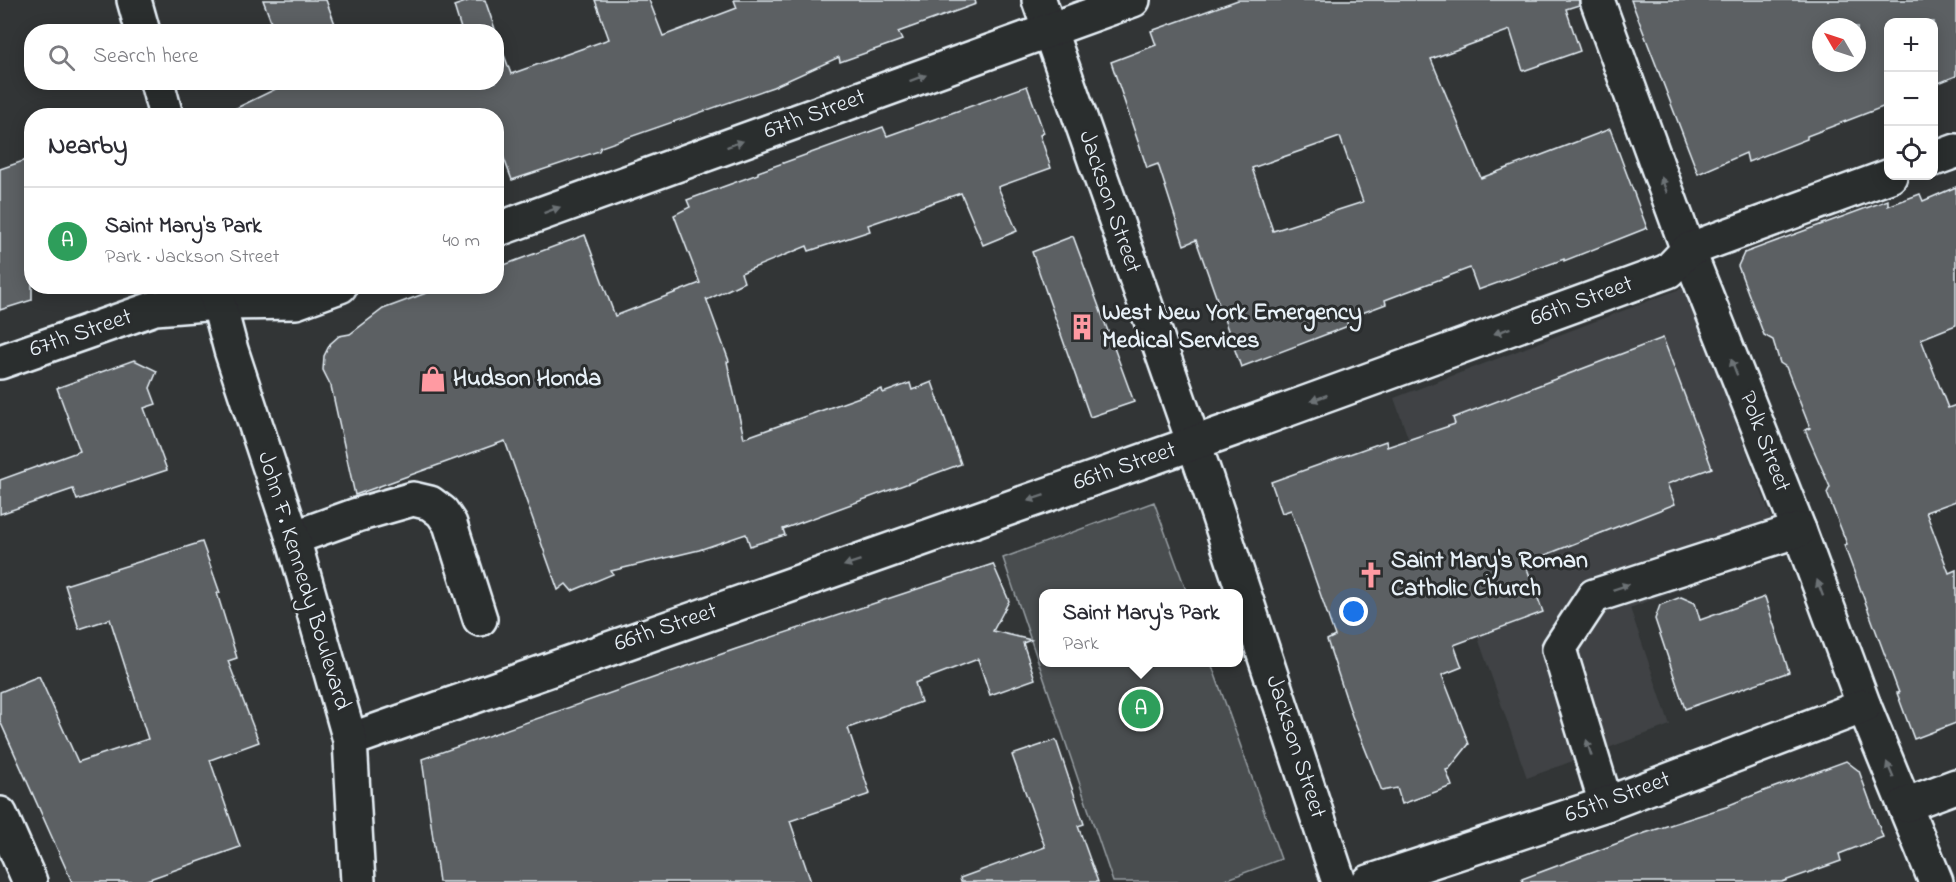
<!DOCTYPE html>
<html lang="en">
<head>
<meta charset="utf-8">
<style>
	body { margin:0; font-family:"Indie Flower",sans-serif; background:#f2f2f3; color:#2b2b33 }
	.controls { position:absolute; right:18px; top:18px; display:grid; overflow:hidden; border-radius:12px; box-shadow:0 3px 15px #0003 }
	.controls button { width:54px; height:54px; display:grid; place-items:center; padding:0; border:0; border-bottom:2px solid #e1e1e2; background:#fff; color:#2b2b33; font:30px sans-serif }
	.compass { position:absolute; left:1812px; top:18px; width:54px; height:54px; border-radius:50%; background:#fff; box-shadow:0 3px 15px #0003; rotate:309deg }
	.you { position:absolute; left:1354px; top:612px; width:21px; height:21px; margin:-15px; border:4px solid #fff; border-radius:50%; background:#1a73e8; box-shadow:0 0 0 9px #1a73e833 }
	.badge { display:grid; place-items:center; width:39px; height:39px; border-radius:50%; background:#8a5d65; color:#fff; font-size:20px; font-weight:700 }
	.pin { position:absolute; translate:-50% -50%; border:3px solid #fff; box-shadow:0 2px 6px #0006 }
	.popup { position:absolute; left:1039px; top:589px; width:204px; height:78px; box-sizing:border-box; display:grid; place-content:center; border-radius:12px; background:#fff; filter:drop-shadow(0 2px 4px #0005); font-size:20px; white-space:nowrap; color:#7c7c81 }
	.popup b { font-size:22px; color:#2b2b33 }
	.popup::after { content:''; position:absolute; left:50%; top:100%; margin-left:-12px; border:12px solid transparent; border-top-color:#fff }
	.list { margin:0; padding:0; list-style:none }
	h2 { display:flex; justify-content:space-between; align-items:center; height:78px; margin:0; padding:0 24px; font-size:26px }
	h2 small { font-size:20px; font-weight:400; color:#7c7c81 }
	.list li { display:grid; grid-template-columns:39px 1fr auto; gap:18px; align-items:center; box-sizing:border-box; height:108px; padding:0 24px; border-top:2px solid #e1e1e2 }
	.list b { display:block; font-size:22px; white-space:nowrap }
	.list p { margin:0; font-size:20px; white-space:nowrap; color:#7c7c81 }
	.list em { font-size:20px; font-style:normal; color:#7c7c81 }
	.icon { flex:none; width:33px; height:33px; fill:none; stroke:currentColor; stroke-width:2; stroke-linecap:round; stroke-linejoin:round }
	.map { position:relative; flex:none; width:1956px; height:882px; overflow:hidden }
	.search { position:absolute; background:#fff; box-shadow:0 3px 15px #0003; left:24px; top:24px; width:480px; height:66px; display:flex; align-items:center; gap:15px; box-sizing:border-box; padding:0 21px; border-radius:24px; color:#7c7c81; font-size:22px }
	.panel { position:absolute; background:#fff; box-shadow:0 3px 15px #0003; left:24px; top:108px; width:480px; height:186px; border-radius:24px }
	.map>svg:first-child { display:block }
	.built { fill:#3f4244 }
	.green { fill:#494d4f; stroke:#989fa4; stroke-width:1.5 }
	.building { fill:#5c6063; stroke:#e8f1f8; stroke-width:1.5; fill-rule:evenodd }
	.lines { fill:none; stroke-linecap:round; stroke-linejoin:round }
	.minor-casing { stroke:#e8f1f8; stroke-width:38 }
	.major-casing { stroke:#e8f1f8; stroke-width:38 }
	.minor { stroke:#2a2d2e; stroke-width:33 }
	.major { stroke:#2a2d2e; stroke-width:33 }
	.oneway { fill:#6c7275 }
	.labels { text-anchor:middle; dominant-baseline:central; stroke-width:6; stroke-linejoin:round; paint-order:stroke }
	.street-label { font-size:24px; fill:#e8f1f8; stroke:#2a2d2e }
	.poi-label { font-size:24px; font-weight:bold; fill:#e8f1f8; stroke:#2a2d2e; text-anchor:start }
</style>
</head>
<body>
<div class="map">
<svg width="1956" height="882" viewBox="0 0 1956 882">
	<rect width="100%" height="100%" fill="#323536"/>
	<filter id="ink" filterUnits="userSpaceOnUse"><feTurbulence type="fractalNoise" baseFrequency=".0167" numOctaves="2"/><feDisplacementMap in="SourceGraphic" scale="12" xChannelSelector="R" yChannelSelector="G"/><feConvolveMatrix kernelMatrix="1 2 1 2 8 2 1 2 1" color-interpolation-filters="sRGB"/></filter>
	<g filter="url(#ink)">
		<polygon class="built" points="1685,287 1783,549 1630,608 1670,725 1527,778 1394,398"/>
		<polygon class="green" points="1154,502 1187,593 1044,594 1044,662 1211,663 1281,859 1220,882 1113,882 1003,558"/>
		<g class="building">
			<polygon points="263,0 326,0 338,32 275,32"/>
			<polygon points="471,0 485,0 496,32 462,32 454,6"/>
			<polygon points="595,0 649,0 663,36 737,8 734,0 975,0 976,4 898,32 902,40 840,62 839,57 773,87 601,147 599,151 512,180 496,137 496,116 220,116 290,82 496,82 496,33 511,74 609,39"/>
			<path d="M1238,0h341v5l-13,4 14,42 -57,20 -13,-41 -79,29 50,119 129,-49 37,99 -83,33v-2l-86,31 -8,-22 -85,32 1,4 -40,15 2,7 -107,41 -45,-127 -12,5 -26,-81 -11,4 -36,-106 45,-17 -5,-14zM1340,137l23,65 -90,29 -21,-63z"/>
			<path d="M1631,0h325v76l-22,9v-63h-46v83l-81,31v3l-59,23 -2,-9 -48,21zM1821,27h36v36h-36z"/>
			<polygon points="1027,86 1044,133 1040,135 1051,168 998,187 1017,231 983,245 961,193 868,225 870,231 809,251 807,246 741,273 744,282 707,300 706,298 729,361 727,362 744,438 882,389 883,393 910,383 912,390 932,382 961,464 783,529 785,535 750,546 746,534 699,550 611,571 613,574 572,591 566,584 558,590 505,441 355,495 331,386 323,370 324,356 330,344 339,336 350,334 383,309 445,286 496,286 496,268 585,235 615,316 700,283 674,215 690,207 687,200 758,174 758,172 883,127 887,136"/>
			<polygon points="32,158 32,300 0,310 0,169"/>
			<polygon points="1956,187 1956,325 1921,339 1948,408 1956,405 1956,501 1926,512 1949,573 1956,570 1956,723 1914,739 1897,693 1899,693 1844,545 1847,544 1827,493 1830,487 1805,430 1810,428 1786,367 1780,363 1773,340 1764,335 1738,266 1744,253 1809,229 1888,200 1888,206 1920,194 1923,201"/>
			<polygon points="1073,236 1134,402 1090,417 1032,252"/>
			<polygon points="1663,338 1712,468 1667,484 1675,504 1525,563 1543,612 1454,645 1462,667 1442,675 1469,744 1449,769 1446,770 1452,786 1402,804 1397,788 1382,791 1352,716 1327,640 1335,636 1291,510 1282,513 1271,482 1386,441 1387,447 1455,424 1453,418"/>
			<polygon points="134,360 157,371 150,388 156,404 144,408 167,470 77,500 73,489 0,514 0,480 80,451 57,388"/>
			<polygon points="202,542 220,593 217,593 237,658 228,661 259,742 210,760 240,847 141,882 72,882 0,721 0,692 39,676 78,762 148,739 110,619 79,629 65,585"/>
			<polygon points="993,564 1009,601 993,631 1031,640 1023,643 1035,679 990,695 978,659 915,683 921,702 848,728 870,794 790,821 811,882 439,882 422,759 736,649"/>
			<polygon points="1681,597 1695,603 1700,620 1765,597 1789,672 1685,709 1655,619 1660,605"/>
			<polygon points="1056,740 1084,824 1078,826 1098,882 961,882 960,878 1045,847 1012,755"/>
			<polygon points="1846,761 1859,771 1883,837 1839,854 1841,861 1782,882 1523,882 1522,879 1645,833 1729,806 1729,805 1764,791"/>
		</g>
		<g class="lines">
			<g class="minor-casing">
				<g id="minor">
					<polyline points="1039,0 1206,478 1339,882"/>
					<polyline points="1597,0 1688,250 1799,530 1864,706 1936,882"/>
					<polyline points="1934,159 1956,151"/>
					<polyline points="496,230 1133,0"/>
					<polyline points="0,362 155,308 218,303 296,302 340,286"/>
					<polyline points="293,538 357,515 413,499 430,503 442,512 450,524 480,619"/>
					<polyline points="350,740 1231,430 1668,271 1688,250 1890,176"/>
					<polyline points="1606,804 1559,649 1594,596 1799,530"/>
					<polyline points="1905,805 1956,786"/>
					<polyline points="0,814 30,882"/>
					<polyline points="1369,882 1606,804 1864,706"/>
				</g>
			</g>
			<g class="major-casing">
				<g id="major">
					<polyline points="134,0 143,32"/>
					<polyline points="157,82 166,116"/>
					<polyline points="214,286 231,350 293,538 350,740 358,882"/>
				</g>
			</g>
			<use href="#minor" class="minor"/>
			<use href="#major" class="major"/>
		</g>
		<defs><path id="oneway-solid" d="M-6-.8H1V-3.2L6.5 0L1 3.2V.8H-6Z" transform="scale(1.5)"/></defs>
		<g class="oneway">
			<use href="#oneway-solid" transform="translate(918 78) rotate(-20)"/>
			<use href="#oneway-solid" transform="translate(735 144) rotate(-20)"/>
			<use href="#oneway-solid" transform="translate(1664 185) rotate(-110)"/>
			<use href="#oneway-solid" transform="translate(552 210) rotate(-20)"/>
			<use href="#oneway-solid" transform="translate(1502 331) rotate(160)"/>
			<use href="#oneway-solid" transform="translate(1734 367) rotate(-111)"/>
			<use href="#oneway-solid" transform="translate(1319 398) rotate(160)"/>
			<use href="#oneway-solid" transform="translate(1036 498) rotate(161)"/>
			<use href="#oneway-solid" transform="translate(852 563) rotate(161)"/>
			<use href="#oneway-solid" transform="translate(1621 587) rotate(-18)"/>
			<use href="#oneway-solid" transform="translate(1820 588) rotate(-110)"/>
			<use href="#oneway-solid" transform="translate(1589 748) rotate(-107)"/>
			<use href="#oneway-solid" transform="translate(1890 770) rotate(-113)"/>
		</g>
	</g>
	<defs>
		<g id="building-bare" transform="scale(2.07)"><path d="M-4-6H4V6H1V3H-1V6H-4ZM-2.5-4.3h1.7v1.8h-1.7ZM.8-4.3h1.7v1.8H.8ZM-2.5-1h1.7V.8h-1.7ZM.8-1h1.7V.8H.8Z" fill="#ff9aa2" stroke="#2a2d2e" stroke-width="2.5" paint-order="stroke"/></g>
		<g id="shop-bare" transform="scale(2.07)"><path d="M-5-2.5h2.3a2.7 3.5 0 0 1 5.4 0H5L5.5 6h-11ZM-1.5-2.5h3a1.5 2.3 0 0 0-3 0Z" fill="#ff9aa2" stroke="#2a2d2e" stroke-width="2.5" paint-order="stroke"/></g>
		<g id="church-bare" transform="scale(2.07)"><path d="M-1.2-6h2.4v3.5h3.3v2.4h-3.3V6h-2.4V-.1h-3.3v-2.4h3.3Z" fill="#ff9aa2" stroke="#2a2d2e" stroke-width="2.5" paint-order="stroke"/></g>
	</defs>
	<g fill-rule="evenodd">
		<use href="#building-bare" x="1082" y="327"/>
		<use href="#shop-bare" x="433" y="379"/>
		<use href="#church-bare" x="1371" y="575"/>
	</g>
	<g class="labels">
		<g class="street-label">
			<text transform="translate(815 115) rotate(-20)">67th Street</text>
			<text transform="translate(1109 202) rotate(71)">Jackson Street</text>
			<text transform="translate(1582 302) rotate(-20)">66th Street</text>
			<text transform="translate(81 334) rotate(-19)">67th Street</text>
			<text transform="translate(1764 442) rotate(69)">Polk Street</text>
			<text transform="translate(1125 467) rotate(-19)">66th Street</text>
			<text transform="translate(303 581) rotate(73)">John F. Kennedy Boulevard</text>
			<text transform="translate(666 628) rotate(-19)">66th Street</text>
			<text transform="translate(1295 747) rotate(72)">Jackson Street</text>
			<text transform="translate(1618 798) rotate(-20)">65th Street</text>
		</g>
		<g class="poi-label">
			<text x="1102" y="313">West New York Emergency<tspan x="1102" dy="28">Medical Services</tspan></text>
			<text x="453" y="379">Hudson Honda</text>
			<text x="1391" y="561">Saint Mary's Roman<tspan x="1391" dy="28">Catholic Church</tspan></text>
		</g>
	</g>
</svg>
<div class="controls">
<button>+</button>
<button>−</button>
<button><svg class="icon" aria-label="locate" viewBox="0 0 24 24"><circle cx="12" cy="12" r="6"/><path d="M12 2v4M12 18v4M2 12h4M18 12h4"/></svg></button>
</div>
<svg class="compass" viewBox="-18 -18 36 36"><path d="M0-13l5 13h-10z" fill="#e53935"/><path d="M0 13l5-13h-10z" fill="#7c7c81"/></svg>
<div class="you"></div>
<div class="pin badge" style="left:1141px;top:709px;background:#2e9e5b">A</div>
<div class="popup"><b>Saint Mary's Park</b>Park</div>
<div class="search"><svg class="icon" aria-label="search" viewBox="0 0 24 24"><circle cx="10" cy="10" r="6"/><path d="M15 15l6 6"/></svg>Search here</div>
<section class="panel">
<h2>Nearby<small></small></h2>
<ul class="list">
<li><span class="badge" style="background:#2e9e5b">A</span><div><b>Saint Mary's Park</b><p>Park · Jackson Street</p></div><em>40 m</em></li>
</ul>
</section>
</div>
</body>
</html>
